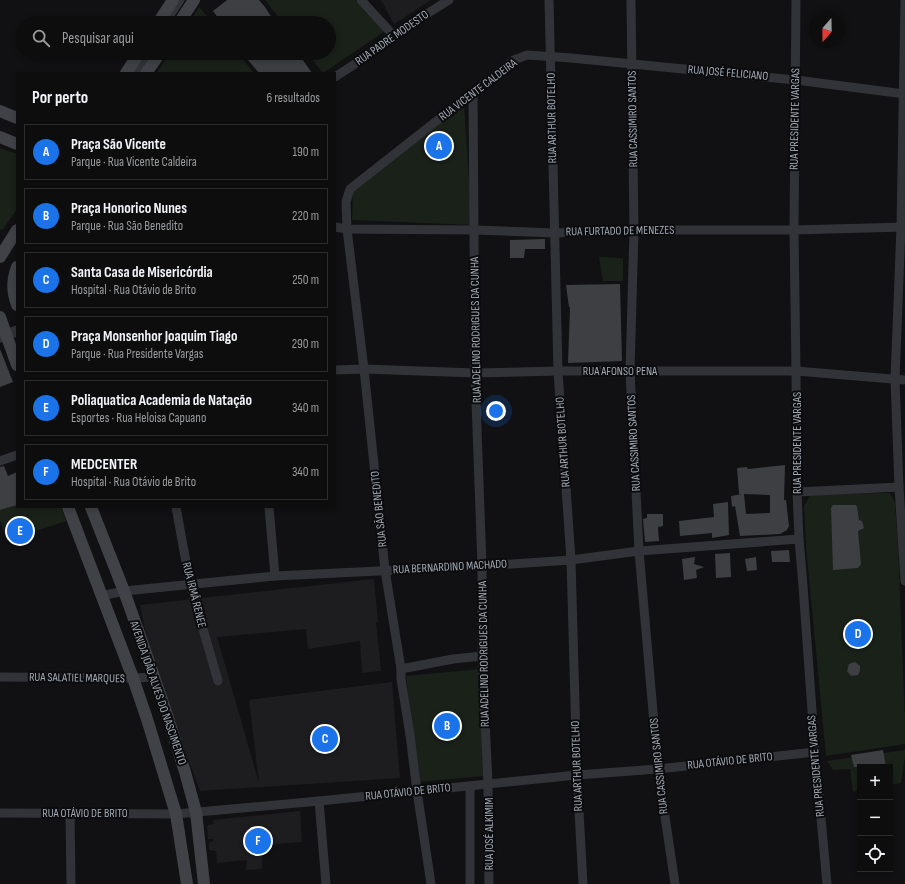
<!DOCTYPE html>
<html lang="pt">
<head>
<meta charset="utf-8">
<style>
	body { margin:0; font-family:"Sofia Sans Condensed",sans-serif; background:#161617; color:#f1f3f6 }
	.controls { position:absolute; right:12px; bottom:12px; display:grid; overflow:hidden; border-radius:0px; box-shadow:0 2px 6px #0003 }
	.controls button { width:36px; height:36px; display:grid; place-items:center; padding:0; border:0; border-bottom:1px solid #2d2d2e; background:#0d0d0e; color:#f1f3f6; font:20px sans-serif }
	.compass { position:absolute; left:809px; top:12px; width:36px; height:36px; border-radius:50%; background:#0d0d0e; box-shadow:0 2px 6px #0003; rotate:200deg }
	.you { position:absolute; left:496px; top:411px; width:14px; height:14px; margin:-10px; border:3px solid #fff; border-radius:50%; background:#1a73e8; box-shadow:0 0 0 6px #1a73e833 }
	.badge { display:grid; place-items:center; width:26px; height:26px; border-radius:50%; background:#1a73e8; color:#fff; font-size:13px; font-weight:700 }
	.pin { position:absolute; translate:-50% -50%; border:2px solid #fff; box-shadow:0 1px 4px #0006 }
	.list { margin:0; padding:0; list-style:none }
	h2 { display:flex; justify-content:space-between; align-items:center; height:52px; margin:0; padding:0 16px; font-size:17px }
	h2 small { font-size:13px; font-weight:400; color:#9a9c9e }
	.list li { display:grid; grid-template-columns:26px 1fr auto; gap:12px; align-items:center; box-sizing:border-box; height:56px; margin:0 8px 8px; padding:0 8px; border:1px solid #2d2d2e; border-radius:0px }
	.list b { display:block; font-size:15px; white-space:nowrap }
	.list p { margin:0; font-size:13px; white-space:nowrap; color:#9a9c9e }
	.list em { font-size:13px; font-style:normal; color:#9a9c9e }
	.icon { flex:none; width:22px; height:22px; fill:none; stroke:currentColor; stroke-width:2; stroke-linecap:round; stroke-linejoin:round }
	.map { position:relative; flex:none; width:905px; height:884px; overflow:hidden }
	.search { position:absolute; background:#0d0d0e; box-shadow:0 2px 6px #0003; left:16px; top:16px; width:320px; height:44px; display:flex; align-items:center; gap:10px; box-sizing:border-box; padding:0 14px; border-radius:22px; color:#9a9c9e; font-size:15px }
	.panel { position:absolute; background:#0d0d0e; box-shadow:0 2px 6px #0003; left:16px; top:72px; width:320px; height:436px; border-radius:0px }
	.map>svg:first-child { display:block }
	.built { fill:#1d1d20 }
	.green { fill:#192119 }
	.building { fill:#3d3f43; fill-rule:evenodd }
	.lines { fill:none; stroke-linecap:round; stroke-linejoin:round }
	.pedestrian { stroke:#323338; stroke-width:7 }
	.minor { stroke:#323338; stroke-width:9 }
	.tertiary { stroke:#323338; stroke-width:11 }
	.secondary { stroke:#404248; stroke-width:12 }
	.labels { text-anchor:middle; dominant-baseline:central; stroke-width:4; stroke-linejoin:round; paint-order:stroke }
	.street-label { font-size:12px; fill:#a1a9b4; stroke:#0c0c0e }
</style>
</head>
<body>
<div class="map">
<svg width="905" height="884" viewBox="0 0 905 884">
	<rect width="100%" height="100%" fill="#111113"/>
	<g class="built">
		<polygon points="381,0 431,0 394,24"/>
		<polygon points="374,579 378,622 376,622 381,671 362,673 360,641 308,649 306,629 217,637 259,783 249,700 392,682 400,778 200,791 151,659 140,605"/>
		<polygon points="300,811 302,842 266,845 263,848 262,869 246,870 247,860 217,863 216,851 209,850 209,842 214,841 213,839 208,839 207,825 214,824 213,820"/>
	</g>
	<g class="green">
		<polygon points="265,0 355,0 385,31 323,73 307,53 329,53 329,23 283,23"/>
		<polygon points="199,7 213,23 189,23"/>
		<polygon points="170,53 238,53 254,73 157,73"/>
		<polygon points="464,105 472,225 352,220 353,191"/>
		<polygon points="0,148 17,154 17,209 3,229 0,230"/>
		<polygon points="599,257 623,258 623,281 603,281"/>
		<polygon points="890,493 895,503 898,545 905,720 905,744 826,756 806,547 804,506 811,494"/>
		<polygon points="17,505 17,507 61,507 66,521 7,541 0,521 0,510"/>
		<polygon points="480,669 483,776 419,782 406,676"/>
		<polygon points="905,750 905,756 901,783 890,785 890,767 860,767 860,790 853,792 850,769 833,770 827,761"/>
	</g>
	<g class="building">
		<polygon points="227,0 259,0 265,7 275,23 222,23 213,11"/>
		<polygon points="242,53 298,53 312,73 259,73"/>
		<polygon points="545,239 545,249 525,249 524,258 510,258 510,240"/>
		<polygon points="620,284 622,361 568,363 570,307 569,307 566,285"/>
		<polygon points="0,349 13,382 0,387"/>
		<path d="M785,465l-1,35h2l3,26 -2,4 -7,4 -40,2 -5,-30 -3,1 -1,-11 11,-2h-3l-2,-26 10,-1 1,2zM744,494l26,1v18l-24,1z"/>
		<polygon points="4,466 8,476 17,472 17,505 0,510 0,467"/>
		<polygon points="728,502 729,535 712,538 712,533 680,536 679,521 714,517 713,504"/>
		<polygon points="833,505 856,505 857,507 859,520 862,521 864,528 858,531 861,564 858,568 833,570 831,508"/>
		<polygon points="647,514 663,514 663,526 658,527 659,541 645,542 643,519 647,518"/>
		<polygon points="789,550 790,562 772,562 771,551"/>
		<polygon points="730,553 731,577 716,578 715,554"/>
		<polygon points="695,557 694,564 704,567 696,570 697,578 684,580 682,559"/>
		<polygon points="756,557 757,570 747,571 745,559"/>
		<polygon points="855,662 860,666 860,671 858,675 851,676 847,671 849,664"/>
		<polygon points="883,750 886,767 854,767 851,755"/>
	</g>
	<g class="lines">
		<g class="pedestrian">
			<polyline points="166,23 181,0"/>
			<polyline points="135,73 148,53"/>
		</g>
		<g class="minor">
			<polyline points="361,0 393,35"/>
			<polyline points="549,0 558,371 571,560 577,775 583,884"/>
			<polyline points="631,0 634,230 630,371 639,551 658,769 675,884"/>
			<polyline points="796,0 794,230 796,371 797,492 799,539 803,586 815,752 827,884"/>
			<polyline points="905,0 901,227 895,379 899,487 905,581"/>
			<polyline points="335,77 361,60 393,35 449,0"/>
			<polyline points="473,92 475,373 482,566 482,656 488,784 489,884"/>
			<polyline points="335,227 347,229 475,230 555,233 634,230 794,230 905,227"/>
			<polyline points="335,370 364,369 475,373 558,371 796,371 905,380"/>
			<polyline points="0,461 17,455"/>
			<polyline points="797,492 899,487"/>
			<polyline points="176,507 190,584 218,681"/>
			<polyline points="269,507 275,576"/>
			<polyline points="101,596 124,591 275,576 482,566 571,560 639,551 799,539"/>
			<polyline points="401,669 453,659 482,656"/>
			<polyline points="0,677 133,678 154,677"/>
			<polyline points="319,801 326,884"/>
			<polyline points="0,813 176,814 319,801 577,775 658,769 815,752"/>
			<polyline points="70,813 71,884"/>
			<polyline points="431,884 417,791 410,735 401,679 401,669 385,570 364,369 347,229 346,202 350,189 514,60 527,55 571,58 796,80 905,94"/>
			<polyline points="470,884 470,787"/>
		</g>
		<polyline class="tertiary" points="0,337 17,331"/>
		<g class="secondary">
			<polyline points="158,23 173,0"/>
			<polyline points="179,23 194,0"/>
			<polyline points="126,73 139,53"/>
			<polyline points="146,73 160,53"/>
			<polyline points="0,111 17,118"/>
			<polyline points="0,137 17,144"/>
			<polyline points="0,257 17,230"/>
			<path d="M17,267c-5,14 -5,24 0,38"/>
			<polyline points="0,317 17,365"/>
			<polyline points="68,507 133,678 147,719 176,814 187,884"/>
			<polyline points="91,507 124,591 139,633 167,715 185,772 196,812 204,884"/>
		</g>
	</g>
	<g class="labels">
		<g class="street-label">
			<text transform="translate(392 38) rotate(-35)">RUA PADRE MODESTO</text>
			<text transform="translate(728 73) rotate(5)">RUA JOSÉ FELICIANO</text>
			<text transform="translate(478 90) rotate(-37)">RUA VICENTE CALDEIRA</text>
			<text transform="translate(552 118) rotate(-91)">RUA ARTHUR BOTELHO</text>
			<text transform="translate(633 119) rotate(-91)">RUA CASSIMIRO SANTOS</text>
			<text transform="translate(795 119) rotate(-89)">RUA PRESIDENTE VARGAS</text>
			<text transform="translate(620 231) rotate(-1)">RUA FURTADO DE MENEZES</text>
			<text transform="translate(476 330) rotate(-91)">RUA ADELINO RODRIGUES DA CUNHA</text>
			<text x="620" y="371">RUA AFONSO PENA</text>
			<text transform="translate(563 442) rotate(-94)">RUA ARTHUR BOTELHO</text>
			<text transform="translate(634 443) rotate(-93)">RUA CASSIMIRO SANTOS</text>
			<text transform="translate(797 443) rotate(-90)">RUA PRESIDENTE VARGAS</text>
			<text transform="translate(379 509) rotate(-96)">RUA SÃO BENEDITO</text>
			<text transform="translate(450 567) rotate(-3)">RUA BERNARDINO MACHADO</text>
			<text transform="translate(194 595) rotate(76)">RUA IRMÃ RENEE</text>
			<text transform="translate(484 654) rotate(-91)">RUA ADELINO RODRIGUES DA CUNHA</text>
			<text transform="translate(77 678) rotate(1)">RUA SALATIEL MARQUES</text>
			<text transform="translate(158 693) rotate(71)">AVENIDA JOÃO ALVES DO NASCIMENTO</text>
			<text transform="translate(730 761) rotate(-6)">RUA OTÁVIO DE BRITO</text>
			<text transform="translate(577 766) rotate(-92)">RUA ARTHUR BOTELHO</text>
			<text transform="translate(659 766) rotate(-96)">RUA CASSIMIRO SANTOS</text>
			<text transform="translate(816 766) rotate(-95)">RUA PRESIDENTE VARGAS</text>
			<text transform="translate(408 792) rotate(-6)">RUA OTÁVIO DE BRITO</text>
			<text x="85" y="813">RUA OTÁVIO DE BRITO</text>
			<text transform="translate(489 834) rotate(-90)">RUA JOSÉ ALKIMIM</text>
		</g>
	</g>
</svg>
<div class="controls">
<button>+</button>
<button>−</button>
<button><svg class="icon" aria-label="locate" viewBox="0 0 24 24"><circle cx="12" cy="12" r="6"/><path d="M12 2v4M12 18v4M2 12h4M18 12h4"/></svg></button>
</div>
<svg class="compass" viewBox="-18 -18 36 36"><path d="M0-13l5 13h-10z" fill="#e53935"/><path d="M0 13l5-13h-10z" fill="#9a9c9e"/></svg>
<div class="you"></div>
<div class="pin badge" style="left:439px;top:146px">A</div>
<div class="pin badge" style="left:447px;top:726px">B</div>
<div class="pin badge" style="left:325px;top:739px">C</div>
<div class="pin badge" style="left:858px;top:634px">D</div>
<div class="pin badge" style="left:20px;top:531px">E</div>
<div class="pin badge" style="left:258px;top:841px">F</div>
<div class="search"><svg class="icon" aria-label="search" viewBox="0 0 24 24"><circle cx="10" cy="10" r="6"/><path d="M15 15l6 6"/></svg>Pesquisar aqui</div>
<section class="panel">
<h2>Por perto<small>6 resultados</small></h2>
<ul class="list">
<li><span class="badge">A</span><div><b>Praça São Vicente</b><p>Parque · Rua Vicente Caldeira</p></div><em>190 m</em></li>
<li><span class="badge">B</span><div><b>Praça Honorico Nunes</b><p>Parque · Rua São Benedito</p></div><em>220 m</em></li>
<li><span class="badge">C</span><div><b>Santa Casa de Misericórdia</b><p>Hospital · Rua Otávio de Brito</p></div><em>250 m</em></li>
<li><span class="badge">D</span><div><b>Praça Monsenhor Joaquim Tiago</b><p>Parque · Rua Presidente Vargas</p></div><em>290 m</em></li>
<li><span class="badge">E</span><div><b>Poliaquatica Academia de Natação</b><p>Esportes · Rua Heloisa Capuano</p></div><em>340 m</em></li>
<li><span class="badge">F</span><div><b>MEDCENTER</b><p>Hospital · Rua Otávio de Brito</p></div><em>340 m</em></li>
</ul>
</section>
</div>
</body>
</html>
